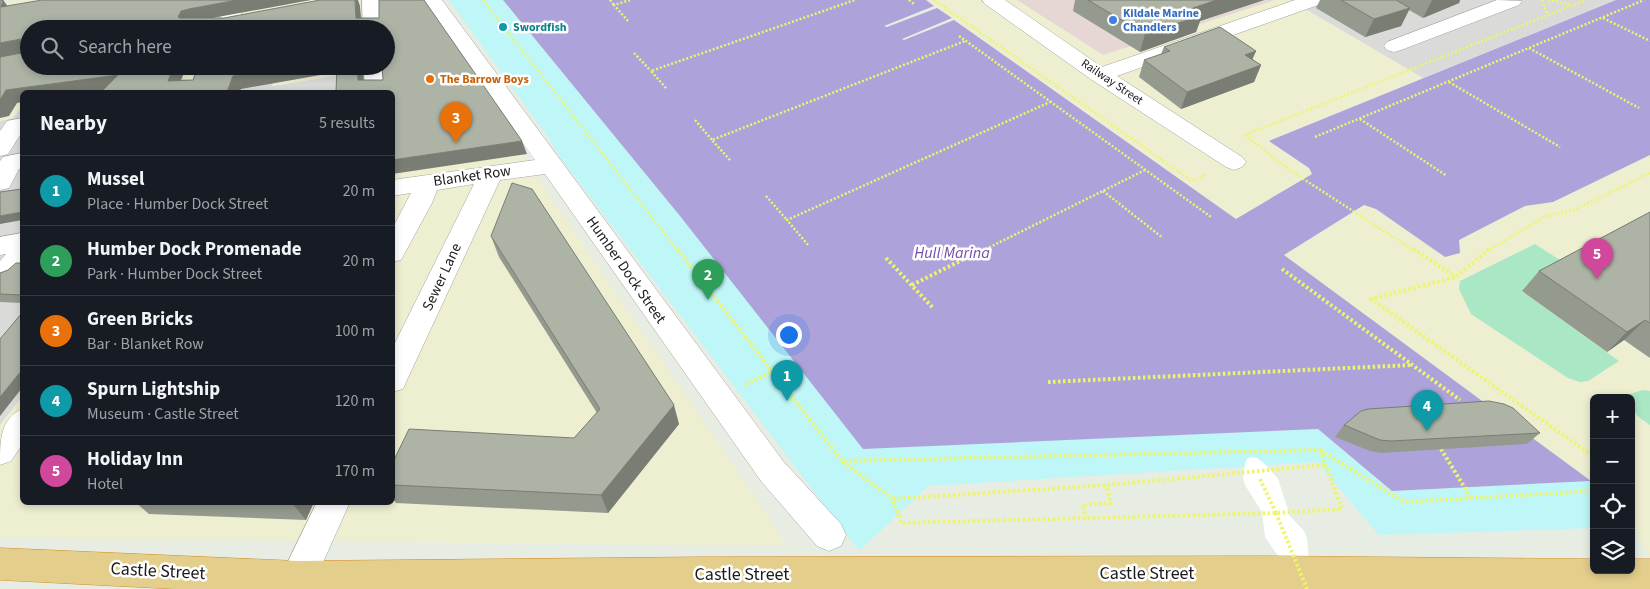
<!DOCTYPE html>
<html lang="en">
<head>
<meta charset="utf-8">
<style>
	body { margin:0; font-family:"Source Sans 3",sans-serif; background:#242831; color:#f1f3f6 }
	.controls { position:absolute; right:15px; bottom:15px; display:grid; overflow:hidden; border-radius:8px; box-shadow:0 2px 8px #0003 }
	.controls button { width:45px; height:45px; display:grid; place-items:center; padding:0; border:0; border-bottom:1px solid #363941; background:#171b24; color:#f1f3f6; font:25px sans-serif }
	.you { position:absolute; left:788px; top:334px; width:18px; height:18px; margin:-12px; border:4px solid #fff; border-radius:50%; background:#1a73e8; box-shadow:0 0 0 8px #1a73e833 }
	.badge { display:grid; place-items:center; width:32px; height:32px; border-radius:50%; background:#c3b806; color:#fff; font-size:16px; font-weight:700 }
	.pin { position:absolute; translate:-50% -41px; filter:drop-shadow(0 1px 2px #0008) }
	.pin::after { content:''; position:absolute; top:26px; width:18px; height:15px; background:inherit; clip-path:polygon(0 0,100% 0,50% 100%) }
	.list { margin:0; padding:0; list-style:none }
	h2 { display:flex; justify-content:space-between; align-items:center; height:65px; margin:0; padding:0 20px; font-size:21px }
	h2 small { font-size:16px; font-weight:400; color:#9ea1a6 }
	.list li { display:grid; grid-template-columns:32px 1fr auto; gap:15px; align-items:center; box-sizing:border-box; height:70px; padding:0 20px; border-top:1px solid #363941 }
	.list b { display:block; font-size:19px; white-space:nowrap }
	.list p { margin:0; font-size:16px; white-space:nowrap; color:#9ea1a6 }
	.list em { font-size:16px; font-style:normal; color:#9ea1a6 }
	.icon { flex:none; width:28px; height:28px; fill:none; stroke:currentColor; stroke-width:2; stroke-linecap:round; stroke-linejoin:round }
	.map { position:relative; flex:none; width:1650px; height:589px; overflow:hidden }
	.search { position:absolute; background:#171b24; box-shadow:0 2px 8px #0003; left:20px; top:20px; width:375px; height:55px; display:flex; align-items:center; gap:12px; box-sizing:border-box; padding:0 18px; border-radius:28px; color:#9ea1a6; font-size:19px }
	.panel { position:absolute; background:#171b24; box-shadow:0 2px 8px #0003; left:20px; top:90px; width:375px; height:415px; border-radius:8px }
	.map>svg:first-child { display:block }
	.residential { fill:#dadad9 }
	.commercial { fill:#eeeed1; fill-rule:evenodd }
	.industrial { fill:#e6d7d4 }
	.grass { fill:#a9e7c5 }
	.park { fill:#bff6f7 }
	.water { fill:#ada3da }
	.pier { fill:#fff }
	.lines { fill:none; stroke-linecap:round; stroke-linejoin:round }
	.minor-casing { stroke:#a3a3a3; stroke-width:1 }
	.highway-casing { stroke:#d28e29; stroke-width:1 }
	.path-far1 { stroke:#eff56b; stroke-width:2.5; stroke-dasharray:2 2; stroke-linecap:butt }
	.path { stroke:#eff56b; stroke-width:4; stroke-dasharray:2.5 2.5; stroke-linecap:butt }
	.minor { fill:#fff; fill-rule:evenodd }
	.highway { fill:#e3ce8b; fill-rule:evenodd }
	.path-bridge { stroke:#eff56b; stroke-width:4; stroke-dasharray:2.5 2.5; stroke-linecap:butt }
	.wall { fill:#959a8e }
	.shaded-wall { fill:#797d74 }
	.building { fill:#adb3a5; stroke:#797d74 }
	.shop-dot { fill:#3f7fe0; stroke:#fff; stroke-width:2 }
	.culture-dot { fill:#0f9aa8; stroke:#fff; stroke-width:2 }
	.food-dot { fill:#e8710a; stroke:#fff; stroke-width:2 }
	.labels { text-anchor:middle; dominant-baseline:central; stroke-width:5; stroke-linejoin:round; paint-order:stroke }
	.far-shop-label { font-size:12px; font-weight:bold; fill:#366cbe; stroke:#fff; text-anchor:start }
	.far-culture-label { font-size:12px; font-weight:bold; fill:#0d838f; stroke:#fff; text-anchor:start }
	.far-food-label { font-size:12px; font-weight:bold; fill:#c56008; stroke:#fff; text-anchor:start }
	.far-street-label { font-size:12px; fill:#1c1c1c; stroke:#fff }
	.street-label { font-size:15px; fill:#1c1c1c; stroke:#fff }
	.water-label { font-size:16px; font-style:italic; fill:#754ca9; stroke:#fff }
	.near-street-label { font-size:18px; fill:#1c1c1c; stroke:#fff }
</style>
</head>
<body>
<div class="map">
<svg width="1650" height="589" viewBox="0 0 1650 589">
	<rect width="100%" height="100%" fill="#e7ede2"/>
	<g class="residential">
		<polygon points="1290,0 1616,0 1423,78"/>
		<polygon points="378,69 380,92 103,92 138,76 275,77 272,86"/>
		<polygon points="21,107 22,107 22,397 0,425 0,121 13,118"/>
	</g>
	<g class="commercial">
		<path d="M20,0h11l-4,11 77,-11h318l112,172 254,374 -788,-8v-113l22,-28v105h370v-410l-14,-23 -106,17 2,-9 -68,7 -27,-7 -76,15h-81v15l-9,11 -13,3v-118zM29,29h357v37h-357z"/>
		<polygon points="926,0 1017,0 1104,55 1275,0 1290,0 1423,78 1269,141 1309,168 1312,174 1236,219"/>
		<polygon points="1650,155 1650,557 1631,528 1631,398 1594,398 1594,484 1284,255 1364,205 1376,209 1460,253 1459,241 1525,206 1553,202"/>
	</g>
	<polygon class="industrial" points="1017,0 1275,0 1103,55"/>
	<g class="grass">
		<polygon points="1535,244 1563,262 1522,291 1619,361 1588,381 1580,382 1568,378 1471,314 1459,289 1460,281"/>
		<path d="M1642,390l8,1v34c-12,-8 -19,-13 -19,-27h-3l2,-4z"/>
	</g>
	<polygon class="park" points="449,0 503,0 680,216 863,448 1318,429 1392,491 1591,481 1594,484 1594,528 1379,535 1317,462 928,486 859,551 560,157 548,137"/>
	<polygon class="water" points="503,0 926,0 934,6 884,26 887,27 937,8 952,18 902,39 904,40 954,20 1236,219 1312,174 1309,168 1269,141 1616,0 1650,0 1650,155 1553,202 1525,206 1459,240 1460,253 1445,257 1376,209 1364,205 1284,255 1591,481 1392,491 1318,429 863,449 680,216"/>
	<polygon class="pier" points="1251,457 1257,458 1265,464 1278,479 1290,516 1304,531 1307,538 1308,552 1316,585 1281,560 1265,537 1262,512 1245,485 1243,478 1245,464 1247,459"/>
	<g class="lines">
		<g class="minor-casing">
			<g id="minor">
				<polygon points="221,0 241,0 241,23 237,29 216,29 221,22"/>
				<polygon points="362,0 382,0 383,29 363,29"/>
				<polygon points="422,0 442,0 783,461 841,524 846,535 841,546 829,551 817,546 761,481 545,174 500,180 407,380 403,389 392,392 392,349 474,184 437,190 432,203 401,260 392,262 392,229 411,193 392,196 392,180 535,160"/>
				<polygon points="982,0 1005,0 1102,67 1295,0 1324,0 1321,4 1117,76 1242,157 1246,162 1242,167 1234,170 1226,167 1092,80 985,4"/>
				<polygon points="1497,0 1522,1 1519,5 1401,50 1394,52 1387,50 1384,46 1387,42"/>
				<polygon points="364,66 386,66 387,92 365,92"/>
				<polygon points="22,118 22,132 8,154 0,156 0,131 7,121"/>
				<polygon points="22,153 22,169 19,169 9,188 0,190 0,161 3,157"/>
				<path d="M22,233v37c-6,8 -12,11 -22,8v-17l6,-7 -6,1v-18z"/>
				<path d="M22,409v36l-11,16 -11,4c0,-25 0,-46 22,-56z"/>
				<polygon points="317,502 350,502 311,589 285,589 280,578"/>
			</g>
		</g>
		<g class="highway-casing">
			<polygon id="highway" points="0,548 298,561 702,557 1264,556 1594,559 1594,570 1631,570 1631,559 1650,559 1650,589 176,589 0,580"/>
		</g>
		<g class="path-far1">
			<polyline points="483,0 678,251"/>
			<polyline points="610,0 614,5"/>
			<polyline points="909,0 914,4"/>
			<polyline points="934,0 1192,181 1207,174"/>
			<polyline points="1542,0 1547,14"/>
			<polyline points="1548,0 1572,5"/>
			<polyline points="1603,18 1650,41"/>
			<polyline points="628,21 614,5 630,0"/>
			<polyline points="959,36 1211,217"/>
			<polyline points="1529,48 1639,108"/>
			<polyline points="634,53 651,71"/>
			<polyline points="1449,82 1560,147"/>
			<polyline points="666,88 651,71 855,0"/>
			<polyline points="1360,119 1447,176"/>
			<polyline points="695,120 712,140"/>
			<polyline points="1315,137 1644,0"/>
			<polyline points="730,160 712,140 965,41"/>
			<polyline points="1103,191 1163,238"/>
			<polyline points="766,196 787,220"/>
			<polyline points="808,245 787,220 1050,102"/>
			<polyline points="982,251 1145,170"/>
			<polyline points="1415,251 1291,171 1245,135 1586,0"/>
			<polyline points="1487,251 1544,217 1574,210 1650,173"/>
		</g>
		<g class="path">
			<polyline points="677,249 842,461"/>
			<polyline points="1413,249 1456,277"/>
			<polyline points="1489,249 1456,277 1371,299 1594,457"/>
			<polyline points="886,258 933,308"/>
			<polyline points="1282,269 1460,400"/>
			<polyline points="912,285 984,249"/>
			<polyline points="1048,382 1412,365"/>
			<polyline points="746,385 773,371"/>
			<polyline points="1441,449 1471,498"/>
			<polygon points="1320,450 1342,509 1276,513 901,523 893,499 842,461"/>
			<polyline points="1320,450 1404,502 1594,491"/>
			<polyline points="1260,479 1276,513"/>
			<polyline points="893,499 1106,485 1325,465"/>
			<polyline points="1085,519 1083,505 1111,503 1106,485"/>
		</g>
		<use href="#minor" class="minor"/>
		<use href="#highway" class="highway"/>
		<polyline class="path-bridge" points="1276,513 1307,589"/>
	</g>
	<g class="wall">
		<polygon points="1075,0 1264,0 1200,21 1196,32 1140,52 1073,11"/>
		<polygon points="1320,0 1460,0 1459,3 1423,18 1409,10 1401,26 1365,37 1316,8"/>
		<polygon points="1164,47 1256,51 1252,59 1261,65 1254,82 1181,109 1139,77 1144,60 1161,54"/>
		<polygon points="1650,212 1650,358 1624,340 1607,352 1522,291 1539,271"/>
		<polygon points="491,236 679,424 608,513 396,503 392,498 392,464 574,438 597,413 499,257"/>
		<polygon points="22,263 22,303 0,302 0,273 8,270"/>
		<polygon points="1344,425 1540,433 1527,444 1381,453 1370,451 1335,437"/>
		<polygon points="135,502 314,502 306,520 149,514"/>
	</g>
	<g class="shaded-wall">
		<polygon points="3,0 13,13 1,7"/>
		<polygon points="237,0 311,0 196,21 188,24 178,17 181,11 189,9"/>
		<polygon points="355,0 358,0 360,6 362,29 356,18"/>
		<polygon points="1217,0 1264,0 1200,21 1196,32 1140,52 1145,34 1193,8"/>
		<polygon points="1432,0 1460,0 1459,3 1423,18"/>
		<polygon points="1410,8 1401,26 1365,37 1374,19"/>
		<polygon points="21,39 29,52 0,58 0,43"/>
		<polygon points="1256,51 1249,67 1245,55"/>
		<polygon points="1261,65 1254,82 1181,109 1187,92"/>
		<polygon points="174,66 187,66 176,92 168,81"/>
		<polygon points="293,66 340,66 343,71 241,89 239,92 227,92 233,76"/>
		<polygon points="357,66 363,66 364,92 358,80"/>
		<polygon points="118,75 127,88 91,92 22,92 22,102 17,103 9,116 0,118 0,100 6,90"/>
		<polygon points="522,141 527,154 392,174 392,160"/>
		<polygon points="22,212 22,220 0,224 0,216"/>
		<polygon points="1645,320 1624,340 1607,352 1627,332"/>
		<polygon points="22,370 22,388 0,416 0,397"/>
		<polygon points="674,405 679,424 608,513 601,495"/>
		<polygon points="291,502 314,502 306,520"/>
	</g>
	<g class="building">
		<polygon points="3,0 1,7 42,0 237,0 189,9 181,11 178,17 180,18 224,18 320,0 355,0 356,18 379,18 379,0 424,0 522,141 392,160 392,92 336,92 337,66 357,66 358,80 383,80 382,66 386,66 386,29 29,29 29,66 174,66 168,81 193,80 198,66 293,66 233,76 227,92 101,92 118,75 6,90 0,100 0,57 21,53 21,39 0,43 0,1"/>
		<polygon points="1088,0 1217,0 1193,8 1203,15 1145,34"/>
		<polygon points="1341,0 1396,0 1410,8 1374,19"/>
		<polygon points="1220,27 1256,51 1245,55 1261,65 1187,92 1144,60 1170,51 1164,47"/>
		<polygon points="512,183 532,189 674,405 601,495 392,485 392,464 409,429 574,438 600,409 491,236"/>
		<polygon points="22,189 22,212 0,216 0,192"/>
		<polygon points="1650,212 1650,323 1645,320 1627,332 1539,271"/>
		<polygon points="16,263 22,263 22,295 0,294 0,273 8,270"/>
		<polygon points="22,313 22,370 0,397 0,339"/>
		<polygon points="1489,401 1504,404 1513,408 1540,433 1391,441 1380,440 1344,425 1361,411 1368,409"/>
	</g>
	<circle class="shop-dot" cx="1113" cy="20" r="5"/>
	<circle class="culture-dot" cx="503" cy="27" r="5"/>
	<circle class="food-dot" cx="430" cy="79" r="5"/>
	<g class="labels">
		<g class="far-shop-label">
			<text x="1123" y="13">Kildale Marine<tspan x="1123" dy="14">Chandlers</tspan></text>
		</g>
		<g class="far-culture-label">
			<text x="513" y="27">Swordfish</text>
		</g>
		<g class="far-food-label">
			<text x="440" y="79">The Barrow Boys</text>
		</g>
		<g class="far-street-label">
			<text transform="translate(1112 82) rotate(34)">Railway Street</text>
		</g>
		<g class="street-label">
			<text transform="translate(472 176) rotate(-8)">Blanket Row</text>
			<text transform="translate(626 270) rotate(55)">Humber Dock Street</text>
			<text transform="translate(442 277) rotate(-65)">Sewer Lane</text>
		</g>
		<g class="water-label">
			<text x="952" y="253">Hull Marina</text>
		</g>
		<g class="near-street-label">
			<text transform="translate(158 571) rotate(3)">Castle Street</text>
			<text x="1147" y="573">Castle Street</text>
			<text x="742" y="574">Castle Street</text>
		</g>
	</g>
</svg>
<div class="controls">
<button>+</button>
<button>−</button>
<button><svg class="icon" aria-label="locate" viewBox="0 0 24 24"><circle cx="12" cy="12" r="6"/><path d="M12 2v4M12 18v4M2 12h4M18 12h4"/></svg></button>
<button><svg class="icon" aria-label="layers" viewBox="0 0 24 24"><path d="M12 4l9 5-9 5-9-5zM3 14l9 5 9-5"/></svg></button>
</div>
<div class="you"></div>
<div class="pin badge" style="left:787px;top:401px;background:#0f9aa8">1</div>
<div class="pin badge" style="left:708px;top:300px;background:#2e9e5b">2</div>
<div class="pin badge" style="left:456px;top:143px;background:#e8710a">3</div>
<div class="pin badge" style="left:1427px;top:431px;background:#0f9aa8">4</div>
<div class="pin badge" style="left:1597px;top:279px;background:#d1479c">5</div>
<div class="search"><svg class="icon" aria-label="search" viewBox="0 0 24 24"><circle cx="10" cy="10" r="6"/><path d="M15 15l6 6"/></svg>Search here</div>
<section class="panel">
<h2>Nearby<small>5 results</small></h2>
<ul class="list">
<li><span class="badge" style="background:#0f9aa8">1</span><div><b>Mussel</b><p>Place · Humber Dock Street</p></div><em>20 m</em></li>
<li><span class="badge" style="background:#2e9e5b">2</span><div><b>Humber Dock Promenade</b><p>Park · Humber Dock Street</p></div><em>20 m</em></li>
<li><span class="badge" style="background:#e8710a">3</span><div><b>Green Bricks</b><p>Bar · Blanket Row</p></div><em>100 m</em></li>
<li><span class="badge" style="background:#0f9aa8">4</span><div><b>Spurn Lightship</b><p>Museum · Castle Street</p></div><em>120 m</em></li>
<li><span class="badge" style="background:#d1479c">5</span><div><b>Holiday Inn</b><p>Hotel</p></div><em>170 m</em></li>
</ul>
</section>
</div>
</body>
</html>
